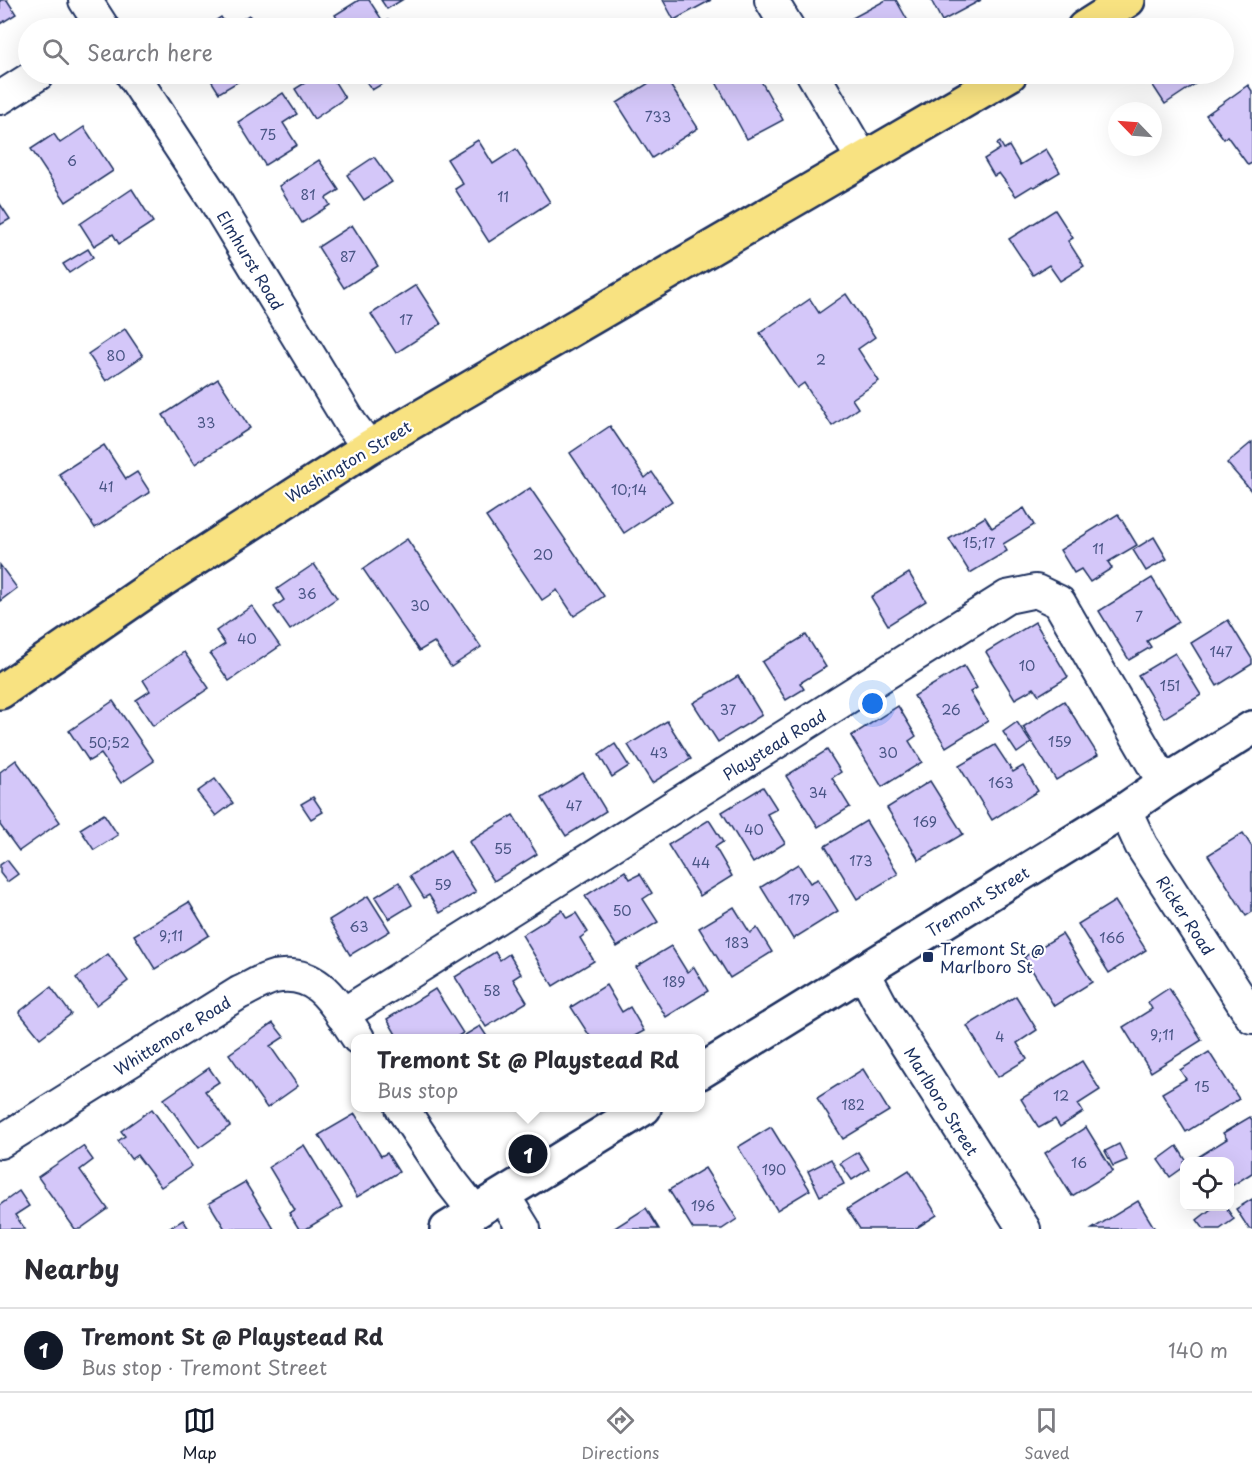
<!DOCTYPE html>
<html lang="en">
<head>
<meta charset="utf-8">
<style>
	body { margin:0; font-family:"Playpen Sans",sans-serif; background:#f2f2f3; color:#2b2b33 }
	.controls { position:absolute; right:18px; bottom:18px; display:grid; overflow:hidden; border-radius:12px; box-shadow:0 6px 24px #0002 }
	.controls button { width:54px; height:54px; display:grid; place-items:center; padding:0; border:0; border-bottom:2px solid #e1e1e2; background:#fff; color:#2b2b33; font:30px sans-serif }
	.compass { position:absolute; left:1108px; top:102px; width:54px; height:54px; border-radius:50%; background:#fff; box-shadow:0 6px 24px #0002; rotate:295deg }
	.you { position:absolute; left:873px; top:704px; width:21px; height:21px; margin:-15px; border:4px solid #fff; border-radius:50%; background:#1a73e8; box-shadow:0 0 0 9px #1a73e833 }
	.badge { display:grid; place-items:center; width:39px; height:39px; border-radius:50%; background:#111827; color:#fff; font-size:20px; font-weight:700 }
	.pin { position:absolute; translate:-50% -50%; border:3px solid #fff; box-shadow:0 2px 6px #0006 }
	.popup { position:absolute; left:351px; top:1034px; width:354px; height:78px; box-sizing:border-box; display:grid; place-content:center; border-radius:12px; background:#fff; filter:drop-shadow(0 2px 4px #0005); font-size:20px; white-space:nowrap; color:#7c7c81 }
	.popup b { font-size:22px; color:#2b2b33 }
	.popup::after { content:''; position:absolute; left:50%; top:100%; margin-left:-12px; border:12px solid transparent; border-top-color:#fff }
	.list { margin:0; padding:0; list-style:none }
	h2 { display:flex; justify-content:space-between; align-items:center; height:78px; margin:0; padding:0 24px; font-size:26px }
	h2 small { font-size:20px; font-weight:400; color:#7c7c81 }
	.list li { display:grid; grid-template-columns:39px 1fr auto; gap:18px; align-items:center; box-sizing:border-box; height:84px; padding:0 24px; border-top:2px solid #e1e1e2 }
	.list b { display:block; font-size:22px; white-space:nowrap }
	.list p { margin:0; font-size:20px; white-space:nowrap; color:#7c7c81 }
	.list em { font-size:20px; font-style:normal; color:#7c7c81 }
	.icon { flex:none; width:33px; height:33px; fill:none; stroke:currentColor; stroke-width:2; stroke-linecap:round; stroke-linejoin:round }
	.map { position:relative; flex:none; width:1252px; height:1229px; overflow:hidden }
	.search { position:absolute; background:#fff; box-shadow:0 6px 24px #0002; left:18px; right:18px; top:18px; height:66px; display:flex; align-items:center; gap:15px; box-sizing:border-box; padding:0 21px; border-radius:33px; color:#7c7c81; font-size:22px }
	.sheet { height:162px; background:#fff }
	nav { display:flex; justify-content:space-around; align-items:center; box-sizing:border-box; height:84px; border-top:2px solid #e1e1e2; background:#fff; font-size:16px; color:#7c7c81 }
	nav a { display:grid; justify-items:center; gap:3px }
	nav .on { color:#111827 }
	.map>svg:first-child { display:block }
	.building { fill:#d4c7f9; stroke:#1b2f5e; stroke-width:1.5 }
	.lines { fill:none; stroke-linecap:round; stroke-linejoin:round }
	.street-casing { stroke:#1b2f5e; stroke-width:36 }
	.secondary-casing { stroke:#1b2f5e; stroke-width:38 }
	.primary-casing { stroke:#1b2f5e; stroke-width:38 }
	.street { stroke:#fff; stroke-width:32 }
	.secondary { stroke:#fff; stroke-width:33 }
	.primary { stroke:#f8e281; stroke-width:33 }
	.poi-dot { fill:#1b2f5e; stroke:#fff; stroke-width:2 }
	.labels { text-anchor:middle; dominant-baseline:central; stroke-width:4.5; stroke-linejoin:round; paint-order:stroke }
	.number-label { font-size:14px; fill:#495585 }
	.street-label { font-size:16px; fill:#1b2f5e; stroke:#fff }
	.poi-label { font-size:16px; fill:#1b2f5e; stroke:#fff; text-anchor:start }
</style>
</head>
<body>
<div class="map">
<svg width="1252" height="1229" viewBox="0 0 1252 1229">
	<rect width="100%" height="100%" fill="#fff"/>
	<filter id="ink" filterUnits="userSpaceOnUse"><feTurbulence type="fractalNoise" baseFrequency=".0167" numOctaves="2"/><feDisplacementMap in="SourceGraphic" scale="12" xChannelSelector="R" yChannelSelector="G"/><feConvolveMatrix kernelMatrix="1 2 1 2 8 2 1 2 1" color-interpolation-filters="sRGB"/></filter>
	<g filter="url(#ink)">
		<g class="building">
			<polygon points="0,0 7,0 16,14 0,24"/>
			<polygon points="359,0 369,0 384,23 388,20 393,28 343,28 335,15"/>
			<polygon points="381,0 402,0 387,9"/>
			<polygon points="663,0 711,0 674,20"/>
			<polygon points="886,0 896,0 912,28 849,28 845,22"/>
			<polygon points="931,0 981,0 942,21"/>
			<polygon points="249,15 258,28 204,28 221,17 228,28"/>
			<polygon points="207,74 251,74 219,93"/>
			<polygon points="319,74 330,74 345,98 314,119 295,89"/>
			<polygon points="361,74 399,74 372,90"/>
			<polygon points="663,74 698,128 652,158 617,103"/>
			<polygon points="732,74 757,74 783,120 747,139 716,82"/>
			<polygon points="1152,74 1210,74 1165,104 1150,81 1155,78"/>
			<polygon points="1248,85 1252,91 1252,163 1248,165 1227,136 1224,139 1206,115"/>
			<polygon points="283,93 297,114 283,123 297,145 265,165 238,122"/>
			<polygon points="84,127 113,171 66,202 31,149 54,134 60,143"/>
			<polygon points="478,140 493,164 516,149 550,202 489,242 455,189 463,184 447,159"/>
			<polygon points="1000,142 1004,149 1009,146 1020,165 1046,149 1060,172 1035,187 1032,186 1016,196 999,173 994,176 984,159 1000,149 997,144"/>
			<polygon points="374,157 392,182 364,200 347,175"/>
			<polygon points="319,160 339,190 326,198 330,205 302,223 279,186"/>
			<polygon points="132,189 153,222 119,244 113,234 94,246 80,224"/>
			<polygon points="0,204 10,219 0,225"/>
			<polygon points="1055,210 1073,238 1068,241 1084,266 1060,281 1049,265 1033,275 1009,239"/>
			<polygon points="352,225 378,266 344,288 318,247"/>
			<polygon points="88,249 93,257 69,273 63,264"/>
			<polygon points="416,285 441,324 396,353 371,314"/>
			<polygon points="846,294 875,337 858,349 879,381 852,399 858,408 832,426 804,383 797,388 760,333 810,299 819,313"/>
			<polygon points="125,329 143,356 106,381 88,354"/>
			<polygon points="218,379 250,428 195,464 163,415"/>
			<polygon points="610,426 645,478 652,472 672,501 624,533 570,453"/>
			<polygon points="1252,442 1252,492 1227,463"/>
			<polygon points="104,445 126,479 137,472 150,492 95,528 59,474"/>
			<polygon points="530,488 604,596 574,616 557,590 542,600 486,517"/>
			<polygon points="1024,508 1034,525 1003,544 1007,551 970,573 949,539 985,517 992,528"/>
			<polygon points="1118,514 1137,545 1108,562 1112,568 1090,582 1081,569 1074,573 1060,550"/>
			<polygon points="1154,537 1167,559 1146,571 1133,550"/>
			<polygon points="407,539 481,647 451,667 434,642 419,651 363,569"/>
			<polygon points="314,564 337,598 290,630 274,607 284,600 277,589"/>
			<polygon points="0,565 17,588 0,601"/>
			<polygon points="909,573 926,601 888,625 871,597"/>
			<polygon points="1152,578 1179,622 1147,641 1151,647 1129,660 1099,611"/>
			<polygon points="252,606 280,646 229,681 210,654 225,644 216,631"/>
			<polygon points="1228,620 1252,659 1252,664 1217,686 1191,643"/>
			<polygon points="1035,622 1068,677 1039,695 1034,688 1015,699 986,652"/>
			<polygon points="806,635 826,667 800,683 804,689 786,700 762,662"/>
			<polygon points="184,652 209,688 153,726 136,700 150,691 143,680"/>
			<polygon points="1175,653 1201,695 1164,718 1138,675"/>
			<polygon points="964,666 977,688 970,692 988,721 946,747 914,696"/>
			<polygon points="738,676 762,715 718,742 693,703"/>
			<polygon points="113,701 154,761 121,783 101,754 89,761 69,731"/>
			<polygon points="1064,701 1098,755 1056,780 1023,727"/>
			<polygon points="898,706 916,736 909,741 922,762 882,787 851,736"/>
			<polygon points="667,721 691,759 652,783 628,745"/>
			<polygon points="1017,722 1031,743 1017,753 1003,732"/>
			<polygon points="615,744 629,766 612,777 599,755"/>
			<polygon points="995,745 1013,772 1023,766 1038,791 992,820 959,766"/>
			<polygon points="827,750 841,772 832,778 850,807 818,827 786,776"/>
			<polygon points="16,760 60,822 19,851 0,825 0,772"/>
			<polygon points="583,773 606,811 566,836 542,798"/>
			<polygon points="215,779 233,803 216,816 197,792"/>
			<polygon points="930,781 963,834 919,860 887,808"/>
			<polygon points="763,787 777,809 767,814 785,843 753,863 722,812"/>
			<polygon points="313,797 323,812 311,819 301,804"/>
			<polygon points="104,814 118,835 94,850 80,829"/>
			<polygon points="513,815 537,854 494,881 469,842"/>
			<polygon points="709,820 723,842 715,847 732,876 700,896 668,845"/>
			<polygon points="866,821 898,874 857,899 825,846"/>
			<polygon points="1243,833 1252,847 1252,912 1246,916 1208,855"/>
			<polygon points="450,851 476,892 440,913 429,895 424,898 410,876"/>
			<polygon points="7,860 18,874 7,882 0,873 0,865"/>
			<polygon points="798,864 810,883 818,879 838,911 793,939 761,887"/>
			<polygon points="625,871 630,879 640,874 652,893 643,899 658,922 617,947 585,896"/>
			<polygon points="399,882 412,905 389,919 375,897"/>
			<polygon points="368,896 390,931 350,955 329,920"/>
			<polygon points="1115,901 1146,950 1109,973 1078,924"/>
			<polygon points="189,902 209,935 155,969 134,935"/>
			<polygon points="734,907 750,933 757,928 772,952 730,978 699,928"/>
			<polygon points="562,910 567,918 576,913 588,932 580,938 594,961 553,986 522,935"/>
			<polygon points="1062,934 1092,982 1054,1006 1024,957"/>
			<polygon points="671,946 687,972 694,967 708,991 666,1017 636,967"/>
			<polygon points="495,952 500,960 509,954 521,974 513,979 527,1002 486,1027 455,977"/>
			<polygon points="108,954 128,981 96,1005 76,978"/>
			<polygon points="606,985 622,1012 630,1007 644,1031 631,1038 591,1038 571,1007"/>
			<polygon points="51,987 71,1014 40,1038 19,1012"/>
			<polygon points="1169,988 1202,1040 1151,1072 1123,1027 1152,1009 1148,1002"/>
			<polygon points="435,989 463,1033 455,1038 398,1038 387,1019"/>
			<polygon points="1016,996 1037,1030 1017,1043 1027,1059 998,1077 967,1026"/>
			<polygon points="273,1023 284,1037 270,1046 298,1086 267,1108 229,1054"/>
			<polygon points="480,1026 488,1038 460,1038"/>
			<polygon points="1209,1052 1239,1099 1186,1132 1162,1093 1186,1079 1180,1070"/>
			<polygon points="1082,1061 1100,1090 1078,1104 1083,1112 1060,1127 1055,1119 1039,1128 1021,1099"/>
			<polygon points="209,1068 219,1082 205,1091 230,1126 199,1148 164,1099"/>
			<polygon points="863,1069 889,1111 843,1139 817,1098"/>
			<polygon points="152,1109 192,1166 161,1187 137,1155 131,1159 118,1141 125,1136 121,1131"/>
			<polygon points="355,1114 381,1156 387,1153 399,1172 357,1197 319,1135"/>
			<polygon points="1250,1117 1252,1120 1252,1173 1230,1187 1230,1162 1200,1162 1198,1157 1227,1139 1223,1133"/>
			<polygon points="771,1127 810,1190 777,1210 738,1147"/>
			<polygon points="1086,1127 1113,1171 1072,1196 1045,1153"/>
			<polygon points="1119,1144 1127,1160 1113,1166 1105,1151"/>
			<polygon points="304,1145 342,1207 306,1229 299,1229 289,1213 295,1210 269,1167"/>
			<polygon points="83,1146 93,1160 80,1170 108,1209 80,1229 75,1229 38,1177"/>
			<polygon points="1177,1146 1187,1162 1184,1162 1184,1167 1170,1177 1158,1160"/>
			<polygon points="858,1152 869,1169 852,1180 840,1163"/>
			<polygon points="831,1159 844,1184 820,1196 808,1171"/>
			<polygon points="705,1168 737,1219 722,1229 693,1229 669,1190"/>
			<polygon points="909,1170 937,1215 915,1229 860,1229 847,1209"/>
			<polygon points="245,1182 274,1229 225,1229 209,1203"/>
			<polygon points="19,1191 29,1206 15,1215 25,1229 0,1229 0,1205"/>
			<polygon points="1252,1199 1252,1229 1249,1229 1236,1209"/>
			<polygon points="1138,1201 1155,1229 1092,1229"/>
			<polygon points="1215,1206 1225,1206 1234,1219 1220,1229 1204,1229 1197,1220"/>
			<polygon points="646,1208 659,1229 613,1229"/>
			<polygon points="183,1220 189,1229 168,1229"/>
		</g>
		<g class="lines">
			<g class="street-casing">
				<g id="street">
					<polyline points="85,0 103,28"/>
					<polyline points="771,0 788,28"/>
					<polyline points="132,74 213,197 351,424 369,447"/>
					<polyline points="813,74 863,160"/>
					<polyline points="0,98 38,74"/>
					<polyline points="1125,810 1141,845 1252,1017"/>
					<polyline points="863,971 881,1005 1024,1229"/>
					<polyline points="342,1015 1007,597 1036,591 1059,602 1164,783"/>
					<polyline points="402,1108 449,1179 475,1212"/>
					<path d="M0,1142l239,-149c11,-5 23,-13 35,-16 46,-9 62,29 84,61"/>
					<polyline points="503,1195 524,1229"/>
				</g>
			</g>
			<g class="secondary-casing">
				<g id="secondary">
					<polyline points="700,1072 1125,810 1164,783 1252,728"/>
					<polyline points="447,1229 644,1108"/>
				</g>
			</g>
			<g class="primary-casing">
				<g id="primary">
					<polyline points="1084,28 1128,0"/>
					<polyline points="0,692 161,581 369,447 1010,74"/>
				</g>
			</g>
			<use href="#street" class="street"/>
			<use href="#secondary" class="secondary"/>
			<use href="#primary" class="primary"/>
		</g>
	</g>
	<rect class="poi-dot" x="922" y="951" width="12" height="12" rx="3"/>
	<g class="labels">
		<g class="number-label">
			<text x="658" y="116">733</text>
			<text x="268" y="134">75</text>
			<text x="72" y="160">6</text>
			<text x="308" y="194">81</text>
			<text x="503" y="196">11</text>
			<text x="348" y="256">87</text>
			<text x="406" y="319">17</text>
			<text x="116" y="355">80</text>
			<text x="821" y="359">2</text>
			<text x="206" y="422">33</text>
			<text x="106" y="486">41</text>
			<text x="629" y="489">10;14</text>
			<text x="979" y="542">15;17</text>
			<text x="1098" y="548">11</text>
			<text x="543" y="554">20</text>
			<text x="307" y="593">36</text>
			<text x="420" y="605">30</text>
			<text x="1139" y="616">7</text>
			<text x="247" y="638">40</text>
			<text x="1221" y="651">147</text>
			<text x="1027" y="665">10</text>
			<text x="1170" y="685">151</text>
			<text x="728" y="709">37</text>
			<text x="951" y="709">26</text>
			<text x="1060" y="741">159</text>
			<text x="109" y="742">50;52</text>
			<text x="659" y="752">43</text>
			<text x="888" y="752">30</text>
			<text x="1001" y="782">163</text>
			<text x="818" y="792">34</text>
			<text x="574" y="805">47</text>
			<text x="925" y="821">169</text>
			<text x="754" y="829">40</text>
			<text x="503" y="848">55</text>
			<text x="861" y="860">173</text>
			<text x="701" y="862">44</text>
			<text x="443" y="884">59</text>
			<text x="799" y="899">179</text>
			<text x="622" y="910">50</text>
			<text x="359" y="926">63</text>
			<text x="171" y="935">9;11</text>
			<text x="1112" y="937">166</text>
			<text x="737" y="942">183</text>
			<text x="674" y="981">189</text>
			<text x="492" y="990">58</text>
			<text x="1162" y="1034">9;11</text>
			<text x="1000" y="1036">4</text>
			<text x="1202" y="1086">15</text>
			<text x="1061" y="1095">12</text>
			<text x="853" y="1104">182</text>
			<text x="1079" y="1162">16</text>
			<text x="774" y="1169">190</text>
			<text x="703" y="1205">196</text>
		</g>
		<g class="street-label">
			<text transform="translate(251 260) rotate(59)">Elmhurst Road</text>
			<text transform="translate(348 461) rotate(-31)">Washington Street</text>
			<text transform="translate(774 744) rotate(-32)">Playstead Road</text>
			<text transform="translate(977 901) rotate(-32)">Tremont Street</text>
			<text transform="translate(1186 915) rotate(57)">Ricker Road</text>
			<text transform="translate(172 1035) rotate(-32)">Whittemore Road</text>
			<text transform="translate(942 1101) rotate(58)">Marlboro Street</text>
		</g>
		<g class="poi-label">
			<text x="940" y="948">Tremont St @<tspan x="940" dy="18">Marlboro St</tspan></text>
		</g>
	</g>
</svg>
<div class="controls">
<button><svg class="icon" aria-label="locate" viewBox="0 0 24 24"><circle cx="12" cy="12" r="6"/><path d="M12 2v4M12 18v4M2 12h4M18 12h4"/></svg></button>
</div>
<svg class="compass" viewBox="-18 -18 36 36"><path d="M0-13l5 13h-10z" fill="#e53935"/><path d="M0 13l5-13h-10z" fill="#7c7c81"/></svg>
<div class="you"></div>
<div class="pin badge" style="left:528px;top:1154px">1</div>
<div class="popup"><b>Tremont St @ Playstead Rd</b>Bus stop</div>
<div class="search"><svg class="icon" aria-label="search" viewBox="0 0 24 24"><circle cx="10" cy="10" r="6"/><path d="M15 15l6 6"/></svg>Search here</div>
</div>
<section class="sheet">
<h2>Nearby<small></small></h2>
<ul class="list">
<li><span class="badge">1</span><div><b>Tremont St @ Playstead Rd</b><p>Bus stop · Tremont Street</p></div><em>140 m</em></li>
</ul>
</section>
<nav>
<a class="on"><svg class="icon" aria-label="map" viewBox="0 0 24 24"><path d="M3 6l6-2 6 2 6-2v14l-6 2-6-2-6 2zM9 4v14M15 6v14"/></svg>Map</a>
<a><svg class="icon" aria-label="directions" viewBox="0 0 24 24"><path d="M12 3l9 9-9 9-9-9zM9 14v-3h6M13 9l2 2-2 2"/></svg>Directions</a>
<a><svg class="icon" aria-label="saved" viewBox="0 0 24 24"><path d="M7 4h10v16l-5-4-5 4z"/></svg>Saved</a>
</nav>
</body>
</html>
